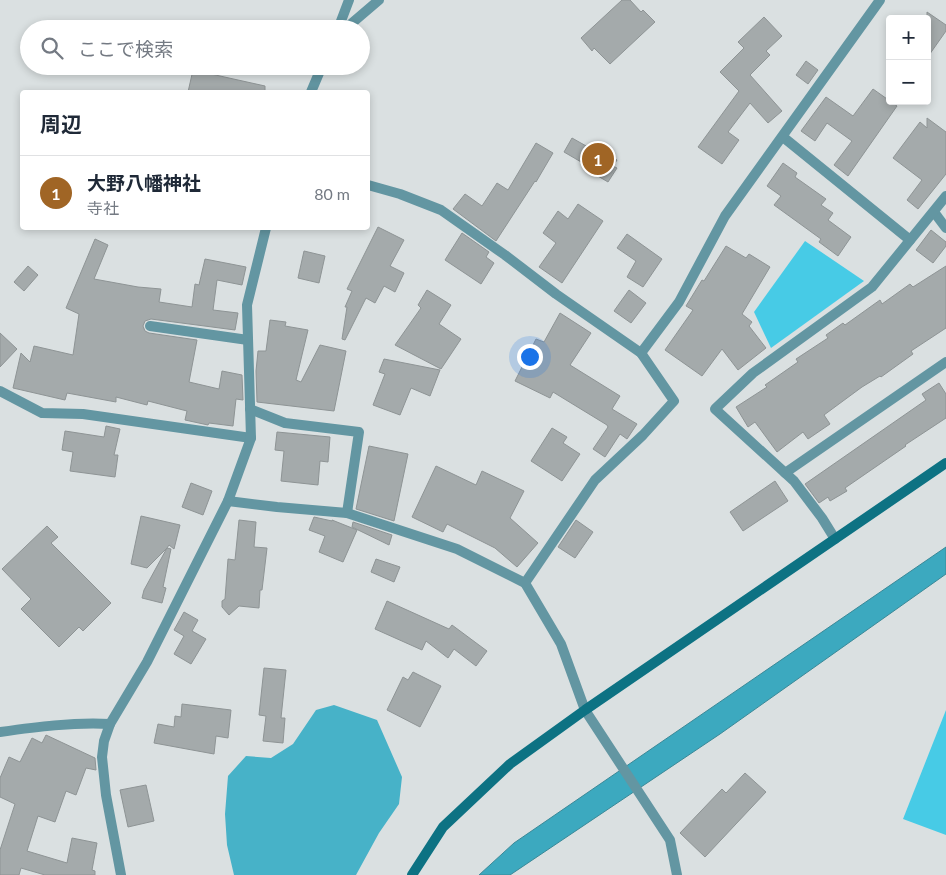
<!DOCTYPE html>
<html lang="ja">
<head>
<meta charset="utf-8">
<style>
	body { margin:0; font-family:Lato,"Noto Sans JP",sans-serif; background:#f6f6f7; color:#1f2937 }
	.controls { position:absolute; right:15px; top:15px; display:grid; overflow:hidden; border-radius:5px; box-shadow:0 2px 8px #0003 }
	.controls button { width:45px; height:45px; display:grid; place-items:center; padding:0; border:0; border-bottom:1px solid #e0e1e3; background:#fff; color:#1f2937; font:25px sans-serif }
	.you { position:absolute; left:529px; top:356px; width:18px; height:18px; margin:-12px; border:4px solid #fff; border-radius:50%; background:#1a73e8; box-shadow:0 0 0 8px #1a73e833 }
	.badge { display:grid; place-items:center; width:32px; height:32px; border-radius:50%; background:#a06525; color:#fff; font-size:16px; font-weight:700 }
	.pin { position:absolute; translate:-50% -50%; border:2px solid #fff; box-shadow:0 1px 5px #0006 }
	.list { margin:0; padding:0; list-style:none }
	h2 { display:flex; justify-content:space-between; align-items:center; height:65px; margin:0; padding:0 20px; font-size:21px }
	h2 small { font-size:16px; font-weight:400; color:#747a83 }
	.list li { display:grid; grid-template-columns:32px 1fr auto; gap:15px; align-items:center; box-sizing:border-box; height:75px; padding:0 20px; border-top:1px solid #e0e1e3 }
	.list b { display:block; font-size:19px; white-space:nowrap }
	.list p { margin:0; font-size:16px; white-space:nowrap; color:#747a83 }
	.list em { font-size:16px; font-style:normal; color:#747a83 }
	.icon { flex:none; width:28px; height:28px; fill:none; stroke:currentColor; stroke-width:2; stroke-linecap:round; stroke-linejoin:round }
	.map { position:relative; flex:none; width:946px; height:875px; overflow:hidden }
	.search { position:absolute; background:#fff; box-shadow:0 2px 8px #0003; left:20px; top:20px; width:350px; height:55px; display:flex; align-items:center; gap:12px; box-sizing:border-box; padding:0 18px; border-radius:28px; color:#747a83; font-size:19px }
	.panel { position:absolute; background:#fff; box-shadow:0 2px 8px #0003; left:20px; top:90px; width:350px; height:140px; border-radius:5px }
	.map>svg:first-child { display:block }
	.green { fill:#47cbe6 }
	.forest { fill:#47b2c8 }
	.water { fill:#3ca9bf; stroke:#3a8897 }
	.building { fill:#a4aaab; stroke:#8e9495 }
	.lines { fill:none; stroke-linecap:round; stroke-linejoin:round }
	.street { stroke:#6396a2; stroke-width:10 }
	.secondary { stroke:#0d7283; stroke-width:10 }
</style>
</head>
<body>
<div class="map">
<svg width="946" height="875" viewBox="0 0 946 875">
	<rect width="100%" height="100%" fill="#dae0e1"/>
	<g class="green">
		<polygon points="805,241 864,281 771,348 754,312"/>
		<polygon points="946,710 946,835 903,819"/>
	</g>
	<polygon class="forest" points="334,705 377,720 402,777 399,804 379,833 356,875 234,875 227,845 225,814 228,776 246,756 271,758 293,744 316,710"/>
	<polygon class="water" points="946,547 946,574 720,734 510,875 479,875 514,843"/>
	<g class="building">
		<polygon points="622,0 630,0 641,12 643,10 655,22 610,64 594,48 592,51 581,38"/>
		<polygon points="927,12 946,25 946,31 927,58"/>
		<polygon points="764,17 782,36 766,51 770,55 750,75 782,111 768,123 750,103 728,132 739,140 722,164 698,147 739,91 720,72 744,48 738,42"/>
		<polygon points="806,61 818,70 808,84 796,75"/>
		<polygon points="193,70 265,86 265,92 188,92"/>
		<polygon points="873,89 897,106 848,176 834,165 852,141 827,123 815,141 801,131 826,97 853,116"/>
		<polygon points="927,118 946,132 946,174 918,209 907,200 922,180 893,158 920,122 927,128"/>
		<polygon points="572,138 595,151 596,148 617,160 613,166 617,168 608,182 586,169 588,166 564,152"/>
		<polygon points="536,143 553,153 536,182 535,181 496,241 453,209 465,194 482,206 497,183 508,190"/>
		<polygon points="783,163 797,173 795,177 826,199 821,205 833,213 828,220 851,237 838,256 819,242 821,239 774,205 781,196 767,186"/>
		<polygon points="578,204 603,221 562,283 539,267 556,243 543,233 558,211 568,219"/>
		<polygon points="378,227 404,240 390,266 404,273 395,292 384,286 375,303 366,298 345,340 342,339 347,307 345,307 352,291 347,289"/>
		<polygon points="931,230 946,242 946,246 933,263 916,250"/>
		<polygon points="462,233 489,252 486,257 494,263 481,284 445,260"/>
		<polygon points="627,234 662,259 643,287 627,277 636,261 617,248"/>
		<polygon points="95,239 108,245 94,279 138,287 161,289 159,302 192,307 195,284 199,285 205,259 246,267 242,285 217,280 213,310 238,313 235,330 151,319 145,321 143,326 145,331 149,333 197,340 189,382 219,389 222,371 242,375 243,400 236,399 233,426 209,423 208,425 185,420 187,411 148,401 147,405 116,397 116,402 67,393 65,400 13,388 21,353 30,362 34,346 73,355 79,314 66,308"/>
		<polygon points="726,246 746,258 749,254 770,267 742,314 752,322 749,326 766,348 738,370 722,349 702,376 665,350 693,310 686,306 702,280 704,281"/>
		<polygon points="304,251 325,256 319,283 298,278"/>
		<polygon points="28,266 38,275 24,291 14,282"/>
		<polygon points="946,266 946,328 911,351 913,354 881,377 880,376 862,387 824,415 830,424 808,439 803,432 777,452 755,422 748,427 736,407 767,387 765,385 798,362 796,359 828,338 826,335 843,323 845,325 880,300 882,304 910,284 913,287"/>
		<polygon points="427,290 451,305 439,324 461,339 441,369 395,345 421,308 418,305"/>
		<polygon points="629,290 646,303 631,323 614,311"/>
		<polygon points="560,313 591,333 570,365 620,396 612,409 637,424 627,439 620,434 605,457 593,449 608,427 607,425 553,392 550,398 515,381 536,339 544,342"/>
		<polygon points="270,320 286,322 285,326 308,330 296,380 301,382 320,345 346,351 334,411 257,402 256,371 258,351 266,351"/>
		<polygon points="0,333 17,349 0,367"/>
		<polygon points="384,359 440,370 430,396 411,388 400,415 373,405 385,374 379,372"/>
		<polygon points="939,383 946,394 946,418 905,445 906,446 845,488 847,491 830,501 828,497 819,503 805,484 926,400 922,394"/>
		<polygon points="106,426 120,429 114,455 118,455 115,477 70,471 73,452 62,450 65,431 104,437"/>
		<polygon points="552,428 567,437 563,443 580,454 562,481 531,461"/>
		<polygon points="277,432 330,437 328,462 320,461 318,485 281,481 284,451 275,450"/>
		<polygon points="369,446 408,454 394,521 356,509"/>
		<polygon points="436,466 476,485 482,471 524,491 510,518 538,543 517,567 495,548 447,524 443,532 412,517"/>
		<polygon points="775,481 788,501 743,531 730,512"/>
		<polygon points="191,483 212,491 203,515 182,507"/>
		<polygon points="141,516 180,525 174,549 169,545 167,548 171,549 163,587 166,588 162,603 142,598 144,590 167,548 147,568 131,564"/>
		<polygon points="314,517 332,521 332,520 357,530 343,562 319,552 325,536 309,530"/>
		<polygon points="239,520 256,522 254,547 267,548 262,590 260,590 259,608 239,606 229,615 222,607 222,601 225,599 228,559 235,560"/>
		<polygon points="576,520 593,532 575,558 558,547"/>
		<polygon points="353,522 392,535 389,545 352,527"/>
		<polygon points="47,526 58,537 51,543 111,603 83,631 79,627 59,647 21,609 31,599 2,569"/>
		<polygon points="376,559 400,567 394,582 371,572"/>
		<polygon points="387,601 449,629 452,625 487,651 476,666 454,649 448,658 426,641 422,650 375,629"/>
		<polygon points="184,612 198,620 192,631 206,639 191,664 174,654 184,636 174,630"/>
		<polygon points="264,668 286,670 281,718 285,718 283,743 263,741 266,716 259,715"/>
		<polygon points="413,672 441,686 420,727 387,710 403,677 408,680"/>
		<polygon points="182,704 231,710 228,738 216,736 214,754 154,743 158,724 174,727 175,716 181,717"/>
		<polygon points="46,735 95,758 96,770 86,768 76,795 66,791 55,822 38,816 27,851 67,863 72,838 97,843 92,870 95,871 95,875 45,875 21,868 19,875 0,875 0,850 15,804 0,797 0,778 9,757 20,762 32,738 42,743"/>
		<polygon points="745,773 766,792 705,857 680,833 722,789 726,793"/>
		<polygon points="146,785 154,821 128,827 120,790"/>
	</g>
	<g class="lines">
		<g class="street">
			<polyline points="338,29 349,0"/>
			<polyline points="345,29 379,0"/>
			<polyline points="311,92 322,66"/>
			<polyline points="783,137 910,240"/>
			<polyline points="368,185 400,194 441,210 505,255 556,294 641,353 674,401 643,435 595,480 525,583"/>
			<polyline points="934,212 946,228"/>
			<polyline points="150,326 248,340"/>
			<polyline points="641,353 679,302 725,216 880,0"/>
			<polyline points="0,391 42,413 83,414 251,438"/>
			<polyline points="250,409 285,423 359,432 347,513"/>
			<polyline points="785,473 946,362"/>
			<polyline points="228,501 277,507 347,513 457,549 525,583 561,644 585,710 670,840 677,875"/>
			<polyline points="835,539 822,518 794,481 715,409 753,373 872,287 946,196"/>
			<path d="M0,732c36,-5 73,-10 110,-8"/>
			<polyline points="121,875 106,795 102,757 104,741 110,724 147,662 228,501 251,438 247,305 266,228"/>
		</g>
		<polyline class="secondary" points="412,875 443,827 510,764 585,710 946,463"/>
	</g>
</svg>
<div class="controls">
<button>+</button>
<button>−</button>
</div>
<div class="you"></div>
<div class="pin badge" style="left:598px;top:159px">1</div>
<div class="search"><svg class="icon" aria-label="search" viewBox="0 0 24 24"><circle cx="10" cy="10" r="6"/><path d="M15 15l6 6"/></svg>ここで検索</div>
<section class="panel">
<h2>周辺<small></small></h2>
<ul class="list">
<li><span class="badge">1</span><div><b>大野八幡神社</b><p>寺社</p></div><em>80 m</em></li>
</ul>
</section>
</div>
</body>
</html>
